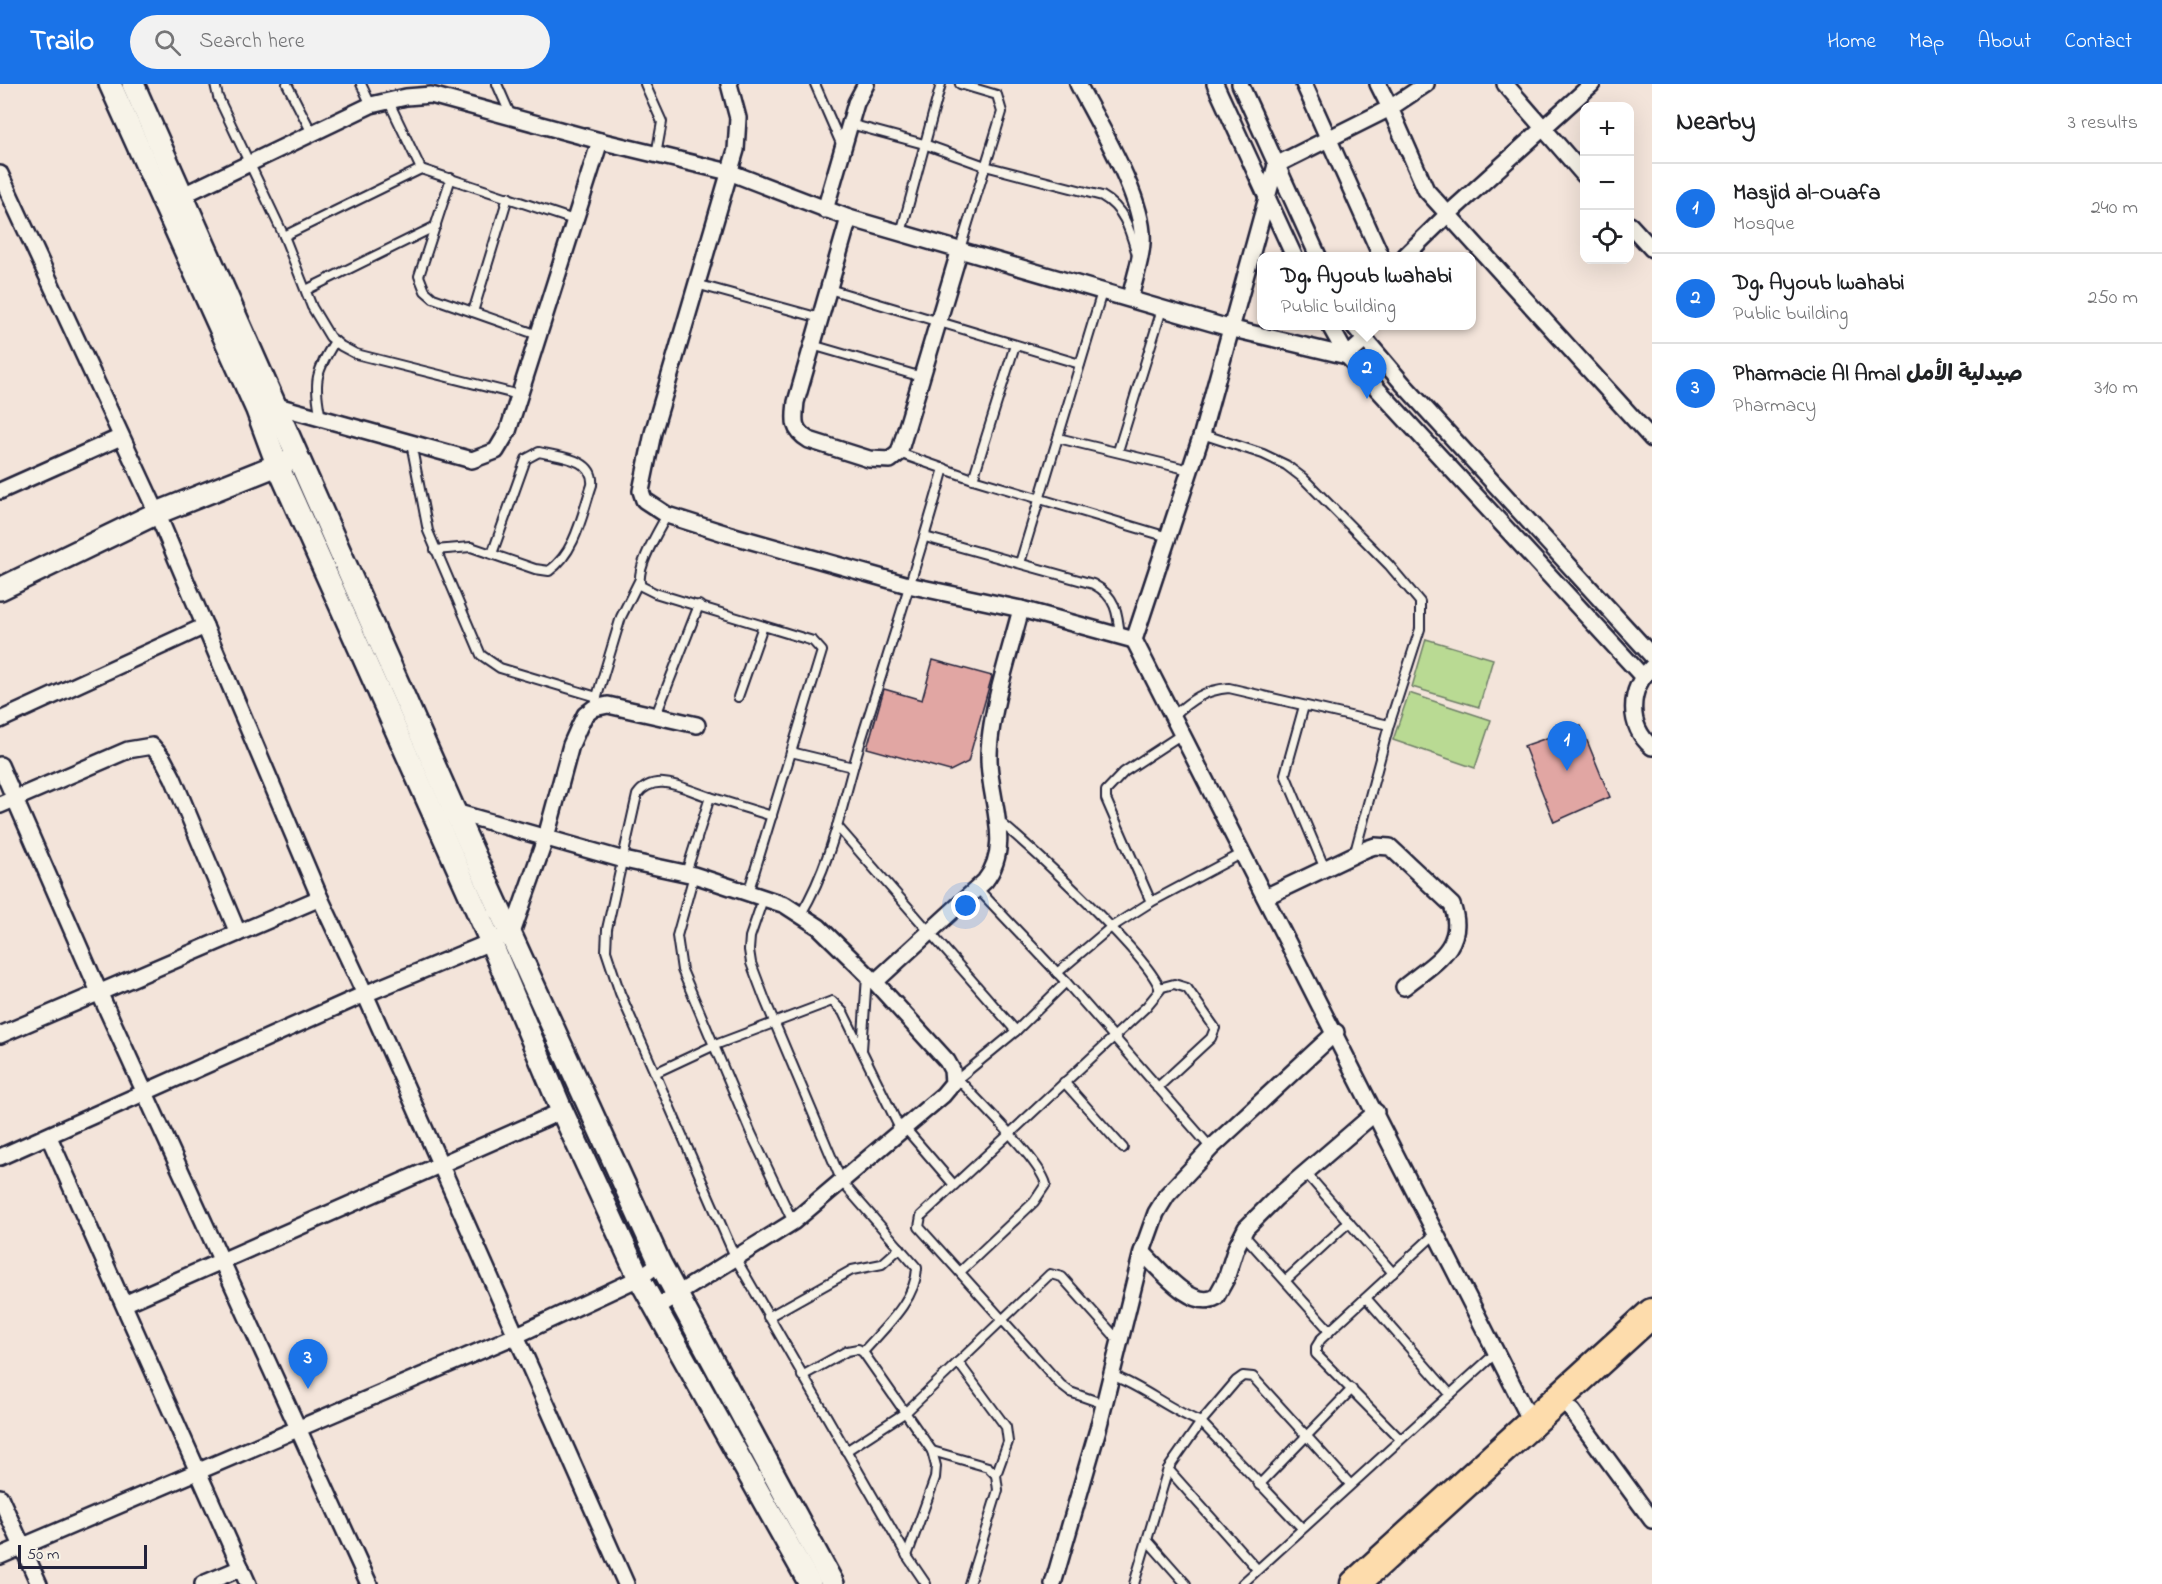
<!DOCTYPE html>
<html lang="en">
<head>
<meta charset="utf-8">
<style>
	body { margin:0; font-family:"Indie Flower","Playpen Sans Arabic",sans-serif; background:#f2f2f2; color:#202124 }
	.controls { position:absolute; right:18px; top:18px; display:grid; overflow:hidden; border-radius:12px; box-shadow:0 6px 24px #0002 }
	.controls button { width:54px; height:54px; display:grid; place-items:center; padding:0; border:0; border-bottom:2px solid #e0e0e0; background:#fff; color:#202124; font:30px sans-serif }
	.scale { position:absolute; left:18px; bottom:15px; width:129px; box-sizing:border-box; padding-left:6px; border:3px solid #22223b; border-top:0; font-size:16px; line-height:21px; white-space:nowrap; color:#22223b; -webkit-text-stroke:4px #f7f3e8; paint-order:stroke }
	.you { position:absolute; left:966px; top:822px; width:21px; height:21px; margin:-15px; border:4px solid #fff; border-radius:50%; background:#1a73e8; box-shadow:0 0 0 9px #1a73e833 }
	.badge { display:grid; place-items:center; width:39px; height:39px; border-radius:50%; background:#1a73e8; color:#fff; font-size:20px; font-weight:700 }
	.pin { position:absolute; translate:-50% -50px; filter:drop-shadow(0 2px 3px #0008) }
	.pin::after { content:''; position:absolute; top:32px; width:21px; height:18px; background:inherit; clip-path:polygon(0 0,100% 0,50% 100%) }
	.popup { position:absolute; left:1257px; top:168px; width:219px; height:78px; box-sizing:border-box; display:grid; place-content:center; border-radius:12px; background:#fff; filter:drop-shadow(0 2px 4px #0005); font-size:20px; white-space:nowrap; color:#757577 }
	.popup b { font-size:22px; color:#202124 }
	.popup::after { content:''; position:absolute; left:50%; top:100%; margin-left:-12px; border:12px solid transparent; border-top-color:#fff }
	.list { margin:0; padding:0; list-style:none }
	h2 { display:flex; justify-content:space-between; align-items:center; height:78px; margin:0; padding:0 24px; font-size:26px }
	h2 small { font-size:20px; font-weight:400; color:#757577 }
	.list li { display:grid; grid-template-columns:39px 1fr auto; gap:18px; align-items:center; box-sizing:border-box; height:90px; padding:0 24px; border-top:2px solid #e0e0e0 }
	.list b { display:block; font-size:22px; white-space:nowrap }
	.list p { margin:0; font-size:20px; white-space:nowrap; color:#757577 }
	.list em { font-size:20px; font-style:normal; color:#757577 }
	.icon { flex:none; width:33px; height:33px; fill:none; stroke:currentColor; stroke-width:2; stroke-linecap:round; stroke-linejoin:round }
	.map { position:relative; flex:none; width:1652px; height:1500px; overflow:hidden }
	header { display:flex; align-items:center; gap:36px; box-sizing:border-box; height:84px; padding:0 30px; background:#1a73e8; color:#fff }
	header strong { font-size:28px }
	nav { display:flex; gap:33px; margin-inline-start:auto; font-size:21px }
	.search { width:420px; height:54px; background:#f2f2f2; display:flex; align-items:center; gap:15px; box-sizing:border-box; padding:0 21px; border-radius:33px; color:#757577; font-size:22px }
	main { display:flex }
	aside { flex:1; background:#fff }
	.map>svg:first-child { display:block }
	.green { fill:#b9da93; stroke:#6e7e67; stroke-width:1.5 }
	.building { fill:#e1a6a3; stroke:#22223b; stroke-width:1.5 }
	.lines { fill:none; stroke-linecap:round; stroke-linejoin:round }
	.lane-casing { stroke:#22223b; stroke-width:12 }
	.street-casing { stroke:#22223b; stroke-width:20 }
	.secondary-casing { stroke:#22223b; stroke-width:26 }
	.highway-casing { stroke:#22223b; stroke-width:33 }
	.lane { stroke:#f7f3e8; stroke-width:8 }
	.street { stroke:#f7f3e8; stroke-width:15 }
	.secondary { stroke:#f7f3e8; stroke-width:21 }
	.highway { stroke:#fddcac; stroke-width:28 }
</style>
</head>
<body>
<header>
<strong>Trailo</strong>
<div class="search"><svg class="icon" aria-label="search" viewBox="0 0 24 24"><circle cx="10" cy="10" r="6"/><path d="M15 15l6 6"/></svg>Search here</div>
<nav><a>Home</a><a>Map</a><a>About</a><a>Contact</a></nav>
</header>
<main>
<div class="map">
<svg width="1652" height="1500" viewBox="0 0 1652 1500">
	<rect width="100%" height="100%" fill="#f3e4da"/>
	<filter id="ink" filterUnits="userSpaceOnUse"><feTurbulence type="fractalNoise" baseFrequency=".0167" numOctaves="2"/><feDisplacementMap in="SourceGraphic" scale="12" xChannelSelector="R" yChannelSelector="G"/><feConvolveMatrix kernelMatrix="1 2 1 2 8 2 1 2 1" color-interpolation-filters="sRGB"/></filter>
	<g filter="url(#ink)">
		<g class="green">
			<polygon points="1426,555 1493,575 1479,623 1412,603"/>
			<polygon points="1409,609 1491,636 1475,684 1393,656"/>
		</g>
		<g class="building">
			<polygon points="933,576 992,592 968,678 950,687 867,664 884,605 922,616"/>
			<polygon points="1581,642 1610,713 1554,738 1524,662"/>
		</g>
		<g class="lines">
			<g class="lane-casing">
				<g id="lane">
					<polyline points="215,0 218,13 284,152 312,223 330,253 341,262 356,270 519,311"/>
					<polyline points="287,0 312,49"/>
					<polyline points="361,0 371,21"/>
					<polyline points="497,0 511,32"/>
					<polyline points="645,0 662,38 656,71"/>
					<polyline points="815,0 842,62"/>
					<polyline points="960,0 997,11 1002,28 960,165"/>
					<polyline points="388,16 421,85"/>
					<path d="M850,40l74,20 61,22 117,30c23,13 28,35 35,59"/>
					<polyline points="451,94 419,192 425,207 433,214 538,251"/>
					<polyline points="901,149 941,0"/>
					<polyline points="284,152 421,85 574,136"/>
					<polyline points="696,200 820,234"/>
					<polyline points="829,205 1080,280"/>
					<polyline points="306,206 436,142"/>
					<polyline points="473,228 508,113"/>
					<polyline points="812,261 922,293"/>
					<path d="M321,334c-8,-37 -5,-46 14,-77"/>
					<polyline points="1202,350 1263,370 1286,381 1303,394 1389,481 1420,518 1420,545 1389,641 1355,768"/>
					<polyline points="1058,354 1190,386"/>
					<polyline points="411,359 428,447 481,571 500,584 597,613"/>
					<polyline points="1118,367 1162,225"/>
					<polyline points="899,369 973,395 1168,453"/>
					<polyline points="973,395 1015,261"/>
					<path d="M667,431c-8,15 -33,55 -26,71l14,7 158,48 9,10 -74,242"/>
					<path d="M925,453l168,47c23,12 25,29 27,53"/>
					<path d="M435,466l36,-3 64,22 14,2c27,-19 33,-57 43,-86 3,-27 -33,-28 -53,-33l-13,7 -34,95"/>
					<polyline points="1020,479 1102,208"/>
					<polyline points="738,613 763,542"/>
					<polyline points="596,616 621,533 639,497"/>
					<polyline points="1304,622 1285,690 1325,785"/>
					<polyline points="656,631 699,521"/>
					<path d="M1173,632c18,-16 31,-26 56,-28l160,37"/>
					<polyline points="791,668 853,683"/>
					<path d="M710,713c-24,-7 -55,-27 -73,-2l-30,134 -1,22 14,42 116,266 171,297 19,28"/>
					<path d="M999,737c30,25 153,138 161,169l-14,17 -225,209 -2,11 142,158 9,7 34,12"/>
					<polyline points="837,742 1016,947"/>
					<polyline points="686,789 710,713 772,732"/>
					<polyline points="694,791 677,852 682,886 751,1049 793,1138"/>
					<polyline points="977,804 1066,898 1211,1064"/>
					<path d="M763,815l-13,38 -1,13 2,13 14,37 77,182 75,86c-1,32 -34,61 -54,84"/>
					<polyline points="1151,818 1243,769"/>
					<path d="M801,830c31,-52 41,-110 58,-167 29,-93 59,-185 85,-279"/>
					<polyline points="1057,889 1110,844 1151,818 1106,715 1106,707 1124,688 1182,650"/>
					<polyline points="862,966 867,892"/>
					<polyline points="655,989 715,961 832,917 843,928 901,1047"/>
					<path d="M958,995c20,22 81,80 88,105l-12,18 -74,70"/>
					<polyline points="954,998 1016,947 1066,898"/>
					<polyline points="1064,998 1123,1064"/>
					<polyline points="1157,1004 1211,954 1215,944 1187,904 1174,900 1159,904"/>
					<polyline points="905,1044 954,1101"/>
					<polyline points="1306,1089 1393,1189"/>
					<polyline points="1243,1150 1330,1247"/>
					<polyline points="1286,1196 1349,1138"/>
					<polyline points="1366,1214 1450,1310"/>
					<polyline points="768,1233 852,1186 882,1180 900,1164"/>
					<polyline points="958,1278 1006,1343 1008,1358 996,1391"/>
					<path d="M1111,1291c33,12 58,35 90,47l35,-41 7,-5 10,1 97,107"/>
					<polyline points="802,1292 847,1267 858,1265 863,1268 932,1367 936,1382 935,1394 907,1472"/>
					<polyline points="1400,1355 1316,1270 1316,1263 1321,1255 1436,1149"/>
					<polyline points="846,1367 906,1328 1050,1190 1062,1193 1119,1257"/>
					<polyline points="932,1367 988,1383 996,1391 998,1406 969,1500"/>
					<polyline points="1168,1385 1201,1338 1302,1444"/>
					<polyline points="1259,1401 1352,1305"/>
					<polyline points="1148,1457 1186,1500"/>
					<polyline points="1134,1500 1168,1385 1257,1485"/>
					<polyline points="1242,1500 1497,1268"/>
				</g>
			</g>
			<g class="street-casing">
				<g id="street">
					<polyline points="729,0 738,34 736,66 653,349 641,407 644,416 667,431 727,450 908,501 1021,525 1134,556"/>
					<path d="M1078,0c20,39 68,117 64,159 -1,18 -8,37 -12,55"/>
					<polyline points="1215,0 1294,172"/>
					<polyline points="1240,0 1318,172"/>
					<polyline points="1304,0 1381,172"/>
					<polyline points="1378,0 1390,24 1276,81 1202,350 1134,556 1532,1339"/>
					<polyline points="1426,0 1390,24 1426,106 1652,355"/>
					<polyline points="1505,0 1584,91"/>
					<polyline points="0,90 157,429 320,814 365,910 626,1500"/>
					<polyline points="175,115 371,21 406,13 431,11 600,57 729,88 849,134 1229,244 1347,272 1365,256"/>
					<polyline points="825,126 856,19 866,0"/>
					<path d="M849,134l-53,184c-2,18 -4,28 13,38l60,19 21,1 9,-7 61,-204"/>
					<polyline points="1630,141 1652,165"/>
					<polyline points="1405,172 1447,131 1592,0"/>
					<polyline points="1330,242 1347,272 1643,593"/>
					<polyline points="1354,242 1403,300 1652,572"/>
					<polyline points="269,324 277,322 472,376 496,367 508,347 600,57"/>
					<polyline points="0,407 121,353"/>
					<path d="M1652,583c-24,22 -25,59 0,80"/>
					<polyline points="0,636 205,542"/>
					<polyline points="0,681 99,908 369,1500"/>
					<polyline points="0,721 128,666 152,662 163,675 173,694 238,849"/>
					<path d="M451,729l4,-1 169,48 70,15 91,30 34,22 56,55 110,-101c29,-37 3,-83 4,-124 0,-43 21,-105 32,-148"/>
					<path d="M1265,813l101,-48 9,-3 15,1 62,58c16,42 -20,59 -48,82"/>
					<polyline points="0,951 320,814"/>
					<polyline points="49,1053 248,1500"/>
					<polyline points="0,1073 365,910 512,849 546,753 571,661 579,643 585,631 594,624 608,621 697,641"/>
					<path d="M1142,1168c17,16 50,59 74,45l10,-18 10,-31 10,-20 30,-30 100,-86"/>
					<polyline points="124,1220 562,1027"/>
					<polyline points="655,1224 793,1138 943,1011 953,999 952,986 947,977 875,898"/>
					<polyline points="1572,1327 1652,1436"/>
					<polyline points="0,1413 39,1500"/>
					<polyline points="0,1472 515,1252 639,1194 660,1179"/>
					<polyline points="203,1500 241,1484"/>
					<polyline points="1053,1500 1098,1345 1142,1168 1156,1129 1167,1111 1211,1064 1336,948"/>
				</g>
			</g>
			<g class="secondary-casing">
				<g id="secondary">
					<polyline points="110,0 257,326 277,380 490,856 562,1027 639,1194 810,1500"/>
					<polyline points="133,0 455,728 660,1179 833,1500"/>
					<polyline points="0,505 157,429 290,376"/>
				</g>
			</g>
			<g class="highway-casing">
				<polyline id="highway" points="1355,1500 1652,1229"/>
			</g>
			<use href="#lane" class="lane"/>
			<use href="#street" class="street"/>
			<use href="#secondary" class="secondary"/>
			<use href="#highway" class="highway"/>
		</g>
	</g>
</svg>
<div class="controls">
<button>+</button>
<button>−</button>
<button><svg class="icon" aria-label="locate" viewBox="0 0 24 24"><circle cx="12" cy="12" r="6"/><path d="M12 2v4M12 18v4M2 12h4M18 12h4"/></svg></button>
</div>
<div class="scale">50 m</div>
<div class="you"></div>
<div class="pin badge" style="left:1567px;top:687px">1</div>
<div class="pin badge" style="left:1367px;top:315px">2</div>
<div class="popup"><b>Dg. Ayoub lwahabi</b>Public building</div>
<div class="pin badge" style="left:308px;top:1305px">3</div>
</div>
<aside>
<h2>Nearby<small>3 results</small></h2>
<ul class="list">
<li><span class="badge">1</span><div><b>Masjid al-Ouafa</b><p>Mosque</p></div><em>240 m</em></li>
<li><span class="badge">2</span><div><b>Dg. Ayoub lwahabi</b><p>Public building</p></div><em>250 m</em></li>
<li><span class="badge">3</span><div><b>Pharmacie Al Amal صيدلية الأمل</b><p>Pharmacy</p></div><em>310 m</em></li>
</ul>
</aside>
</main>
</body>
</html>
